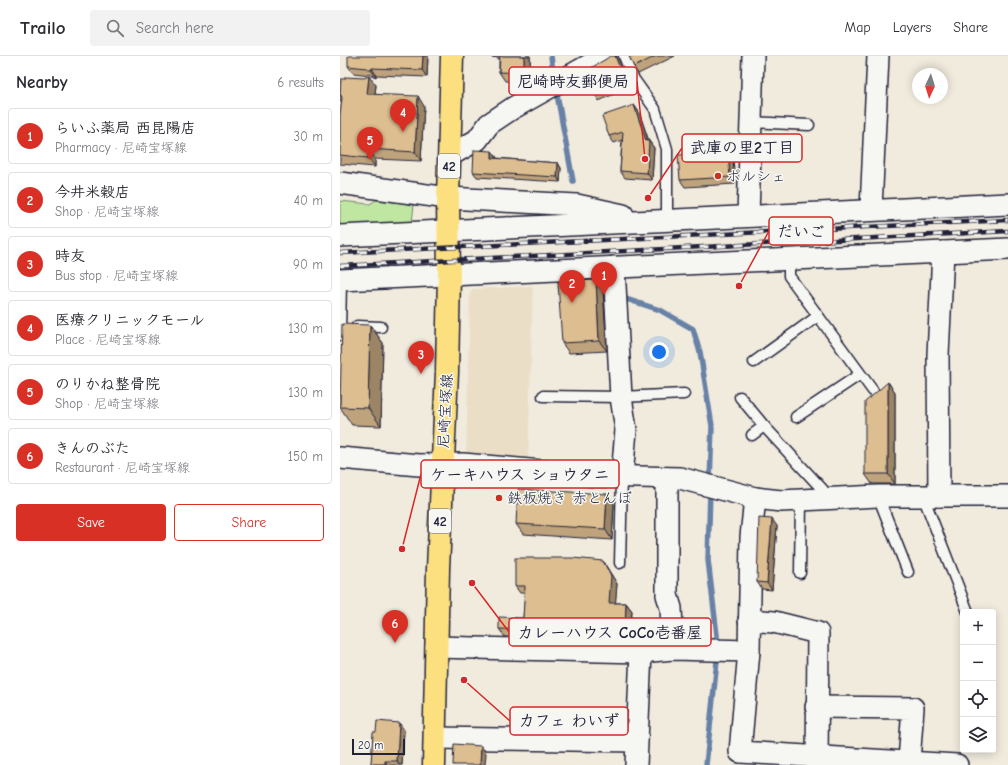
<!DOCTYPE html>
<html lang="en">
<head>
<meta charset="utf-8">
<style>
	body { margin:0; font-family:"Comic Neue","Klee One",sans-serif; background:#f2f2f3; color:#2b2b33 }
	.controls { position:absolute; right:12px; bottom:12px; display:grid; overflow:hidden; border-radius:4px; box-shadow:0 2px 10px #0003 }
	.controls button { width:36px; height:36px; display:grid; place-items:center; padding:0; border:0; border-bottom:1px solid #e1e1e2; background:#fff; color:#2b2b33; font:20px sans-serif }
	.compass { position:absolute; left:572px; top:12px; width:36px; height:36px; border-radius:50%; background:#fff; box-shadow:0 2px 10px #0003; rotate:184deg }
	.scale { position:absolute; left:12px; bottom:10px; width:53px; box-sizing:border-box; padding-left:4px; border:2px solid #22223b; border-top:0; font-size:11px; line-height:14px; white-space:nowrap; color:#22223b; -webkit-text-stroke:3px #f6f6f2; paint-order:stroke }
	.you { position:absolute; left:319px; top:296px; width:14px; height:14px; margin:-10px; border:3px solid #fff; border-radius:50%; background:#1a73e8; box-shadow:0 0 0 6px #1a73e833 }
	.badge { display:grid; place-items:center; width:26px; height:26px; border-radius:50%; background:#d93025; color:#fff; font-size:13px; font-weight:700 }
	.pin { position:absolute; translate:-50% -33px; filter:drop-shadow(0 1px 2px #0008) }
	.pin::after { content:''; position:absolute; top:21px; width:14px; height:12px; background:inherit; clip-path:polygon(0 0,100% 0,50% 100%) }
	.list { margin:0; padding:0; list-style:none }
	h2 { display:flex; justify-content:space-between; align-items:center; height:52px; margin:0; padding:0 16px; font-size:17px }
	h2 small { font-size:13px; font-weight:400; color:#7c7c81 }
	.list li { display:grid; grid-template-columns:26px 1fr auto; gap:12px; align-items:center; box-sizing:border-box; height:56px; margin:0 8px 8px; padding:0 8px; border:1px solid #e1e1e2; border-radius:4px }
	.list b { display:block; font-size:15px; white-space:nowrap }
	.list p { margin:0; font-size:13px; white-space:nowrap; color:#7c7c81 }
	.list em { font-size:13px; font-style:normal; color:#7c7c81 }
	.actions { display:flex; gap:8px; padding:12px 16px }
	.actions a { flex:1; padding:9px 0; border:1px solid #d93025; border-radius:4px; text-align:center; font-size:14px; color:#d93025 }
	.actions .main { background:#d93025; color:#fff }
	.icon { flex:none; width:22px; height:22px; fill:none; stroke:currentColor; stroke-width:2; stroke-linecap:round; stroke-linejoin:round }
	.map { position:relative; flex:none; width:668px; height:709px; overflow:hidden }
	header { display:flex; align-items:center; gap:24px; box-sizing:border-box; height:56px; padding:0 20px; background:#fff; border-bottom:1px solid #e1e1e2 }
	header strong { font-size:19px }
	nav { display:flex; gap:22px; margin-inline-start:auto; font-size:14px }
	.search { width:280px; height:36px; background:#f2f2f3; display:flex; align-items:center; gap:10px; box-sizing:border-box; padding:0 14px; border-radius:4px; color:#7c7c81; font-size:15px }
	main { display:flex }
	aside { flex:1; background:#fff }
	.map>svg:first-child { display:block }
	.built { fill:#ebdec7 }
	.green { fill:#bfe7a2; stroke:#70846e }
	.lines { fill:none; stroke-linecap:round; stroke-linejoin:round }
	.stream { stroke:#6781a6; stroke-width:5.5 }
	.lane-casing { stroke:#22223b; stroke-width:13 }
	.street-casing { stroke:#22223b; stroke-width:24 }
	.primary-casing { stroke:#22223b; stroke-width:25 }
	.lane { stroke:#f6f6f2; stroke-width:10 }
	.street { stroke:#f6f6f2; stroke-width:21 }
	.primary { stroke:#fce080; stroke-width:22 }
	.rail-casing { stroke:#22223b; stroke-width:4.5 }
	.rail { stroke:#f6f6f2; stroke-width:3; stroke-dasharray:9; stroke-linecap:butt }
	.wall { fill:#bea37c; stroke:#22223b }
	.shaded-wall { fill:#9b8565; stroke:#22223b }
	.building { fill:#ddbe90; stroke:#22223b }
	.poi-dot { fill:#c8321e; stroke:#f6f6f2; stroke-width:1.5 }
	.labels { text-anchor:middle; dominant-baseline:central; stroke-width:3; stroke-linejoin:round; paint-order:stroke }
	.shield { fill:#f6f6f2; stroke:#626272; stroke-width:1 }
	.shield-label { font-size:14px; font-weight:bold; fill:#22223b }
	.poi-label { font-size:15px; fill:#22223b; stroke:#f6f6f2; text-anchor:start }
	.street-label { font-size:15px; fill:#22223b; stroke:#f6f6f2 }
	.leader { fill:none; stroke:#d62828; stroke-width:1.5 }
	.callout-dot { fill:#d62828; stroke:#f6f6f2; stroke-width:1.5 }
	.callout { fill:#f6f6f2; stroke:#d62828; stroke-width:1.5 }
	.callout-label { font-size:16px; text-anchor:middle; font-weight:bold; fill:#22223b }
</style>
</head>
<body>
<header>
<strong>Trailo</strong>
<div class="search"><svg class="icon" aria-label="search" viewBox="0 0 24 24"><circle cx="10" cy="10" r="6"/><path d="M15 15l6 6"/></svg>Search here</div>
<nav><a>Map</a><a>Layers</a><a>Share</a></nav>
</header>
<main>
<aside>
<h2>Nearby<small>6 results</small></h2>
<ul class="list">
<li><span class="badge">1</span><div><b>らいふ薬局 西昆陽店</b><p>Pharmacy · 尼崎宝塚線</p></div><em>30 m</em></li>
<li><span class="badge">2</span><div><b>今井米穀店</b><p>Shop · 尼崎宝塚線</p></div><em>40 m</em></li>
<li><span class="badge">3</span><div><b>時友</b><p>Bus stop · 尼崎宝塚線</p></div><em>90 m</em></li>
<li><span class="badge">4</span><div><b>医療クリニックモール</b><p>Place · 尼崎宝塚線</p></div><em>130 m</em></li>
<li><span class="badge">5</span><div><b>のりかね整骨院</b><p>Shop · 尼崎宝塚線</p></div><em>130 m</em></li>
<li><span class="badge">6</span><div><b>きんのぶた</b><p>Restaurant · 尼崎宝塚線</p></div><em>150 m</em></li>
</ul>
<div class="actions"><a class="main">Save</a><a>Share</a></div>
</aside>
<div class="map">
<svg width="668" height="709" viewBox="0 0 668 709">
	<rect width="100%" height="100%" fill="#f1ebde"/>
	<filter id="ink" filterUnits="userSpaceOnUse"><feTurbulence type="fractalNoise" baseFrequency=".025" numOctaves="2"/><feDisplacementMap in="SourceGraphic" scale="8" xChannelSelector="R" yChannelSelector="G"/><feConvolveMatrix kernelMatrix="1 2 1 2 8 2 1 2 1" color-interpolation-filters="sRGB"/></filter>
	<g filter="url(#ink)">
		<polygon class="built" points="193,230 188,407 126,402 130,236 133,233"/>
		<polygon class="green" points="36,144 74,148 72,168 3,172 0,169 0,145 30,148"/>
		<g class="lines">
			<g class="stream">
				<polyline points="211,0 214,24"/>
				<polyline points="216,33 233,125"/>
				<polyline points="286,243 320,254 353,273 360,296 372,370 370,426"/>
				<polyline points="366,709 377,605 377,579 368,504 370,434"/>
			</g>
			<g class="lane-casing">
				<g id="lane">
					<polyline points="284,0 293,22 315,53 327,93 327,164"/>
					<polyline points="411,66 469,69"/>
					<polyline points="449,203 449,220 533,335"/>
					<polyline points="17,270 41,271"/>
					<polyline points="0,279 1,224"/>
					<polyline points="414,306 478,260"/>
					<polyline points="203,340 281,341 344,338"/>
					<polyline points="400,341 424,370 483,434 484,443"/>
					<polyline points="456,361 519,319"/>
					<polyline points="412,379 424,370"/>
					<polyline points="538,440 568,516"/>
					<polyline points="583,440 628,556"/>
					<polyline points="280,507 282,421"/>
					<polyline points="460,517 461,444"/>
				</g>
			</g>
			<g class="street-casing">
				<g id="street">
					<polyline points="109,100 137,84 149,68 173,52 265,0"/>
					<polyline points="0,127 108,142 237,149 283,159"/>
					<polyline points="531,153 538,0"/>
					<polyline points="408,160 413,0"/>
					<polyline points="0,180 668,148"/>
					<polyline points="274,211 281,341 286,374 282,421"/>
					<polyline points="0,224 668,193"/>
					<polyline points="0,402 79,409 123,408 258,420 340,422 415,442 441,445 538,440 668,440"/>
					<polyline points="327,422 327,539 331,552 333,593"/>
					<polyline points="599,440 598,299 603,196"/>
					<polyline points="415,442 411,481 409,595 400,696 617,709"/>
					<polyline points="409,564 434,566 478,577 477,709"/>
					<polyline points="96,591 301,596 333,593 409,595"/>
					<polyline points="476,651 573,652 569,705"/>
					<polyline points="95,682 296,685"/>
					<polyline points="296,709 301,596"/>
				</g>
			</g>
			<g class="primary-casing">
				<polyline id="primary" points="94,709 98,513 107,316 109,220 108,142 112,0"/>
			</g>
			<use href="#lane" class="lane"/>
			<use href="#street" class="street"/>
			<use href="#primary" class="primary"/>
			<g class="rail-casing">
				<g id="rail">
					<polyline points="0,197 668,164"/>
					<polyline points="0,210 668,175"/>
				</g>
			</g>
			<use href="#rail" class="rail"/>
		</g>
		<g class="wall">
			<polygon points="88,0 87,21 36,19 36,21 31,19 13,17 8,10"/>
			<polygon points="150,0 190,0 191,26 165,25 159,16 159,2 151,1"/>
			<polygon points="289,0 335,0 298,18 294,11"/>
			<polygon points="279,4 287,24 284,25 287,32 259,45 254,37"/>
			<polygon points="5,23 36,29 35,38 84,50 81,105 35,103 35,111 0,108 0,59 2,45 0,46 0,33"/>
			<polygon points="294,49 299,56 309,85 314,92 312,124 285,122 280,115 282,84 274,87 269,80"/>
			<polygon points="388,96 393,103 395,128 345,131 340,124"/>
			<polygon points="156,100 156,102 218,107 221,112 220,126 137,121 133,116"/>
			<polygon points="263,234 267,295 229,297 222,287"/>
			<polygon points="30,269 43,287 41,370 12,369 0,351 0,340"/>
			<polygon points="548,326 555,336 555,428 532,428 525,418"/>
			<polygon points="274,448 272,484 183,478 176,468"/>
			<polygon points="437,470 432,534 422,533 417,526"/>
			<polygon points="263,505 277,528 275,547 286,547 292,555 290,579 222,575 222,582 165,581 159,573 183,562 185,537 180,537 175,530"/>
			<polygon points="59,667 64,674 62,709 32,709 31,708 36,676"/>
		</g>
		<g class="shaded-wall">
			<polygon points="83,0 88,0 87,21 82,14"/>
			<polygon points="184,0 190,0 191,26 184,17"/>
			<polygon points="275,0 276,0 279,4 287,24 282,17"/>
			<polygon points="32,12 36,19 36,21 31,14"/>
			<polygon points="279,18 284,25 287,32 282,25"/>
			<polygon points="29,20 36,29 34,47 27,38"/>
			<polygon points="78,40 84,50 81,105 75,96"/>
			<polygon points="294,49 299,56 309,87 309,85 314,92 312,124 307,117 306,85"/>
			<polygon points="29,93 35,103 35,111 28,102"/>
			<polygon points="152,95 156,100 156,107 152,102"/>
			<polygon points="388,96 393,103 395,128 390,121"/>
			<polygon points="218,107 221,112 220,126 217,121"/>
			<polygon points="256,224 263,234 267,295 259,285"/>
			<polygon points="30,269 43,287 41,370 28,352"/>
			<polygon points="548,326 555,336 555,428 548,418"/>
			<polygon points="267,438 274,448 272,484 265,473"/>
			<polygon points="432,463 437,470 432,534 427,527"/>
			<polygon points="263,505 277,528 275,554 269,547"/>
			<polygon points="286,547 292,555 290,579 285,571"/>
			<polygon points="217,568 222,575 222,582 216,574"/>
			<polygon points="59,667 64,674 62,709 59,709 57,705"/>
			<polygon points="141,690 146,697 145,709 140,709"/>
			<polygon points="45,705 48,709 45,709"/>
		</g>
		<g class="building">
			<polygon points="8,0 83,0 82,14 32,12 31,14 27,12 8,10"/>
			<polygon points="160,0 184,0 184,17 159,16"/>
			<polygon points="270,0 275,0 282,17 279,18 282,25 254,37 244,16 266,3"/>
			<polygon points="289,0 316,0 294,11"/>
			<polygon points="29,20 27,38 78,40 75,96 29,93 28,102 0,99 0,59 2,42 1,39 0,38 1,23 5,23 5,21 24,22"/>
			<polygon points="294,49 306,85 309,85 307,117 280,115 283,76 269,80 262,60"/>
			<polygon points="134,94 152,95 152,102 218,107 217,121 133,116"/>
			<polygon points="388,96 390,121 340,124 338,99"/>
			<polygon points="256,224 259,285 222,287 218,226"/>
			<polygon points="2,268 30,269 28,352 0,351"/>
			<polygon points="548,326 548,418 525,418 525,346"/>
			<polygon points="178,433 267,438 265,473 176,468"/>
			<polygon points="419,462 432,463 427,527 417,526"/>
			<polygon points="175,502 233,502 263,505 271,520 269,547 286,547 285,571 217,568 216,574 159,573 159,561 183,562 185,530 175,530"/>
			<polygon points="37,665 59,667 57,705 45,705 45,708 31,708 33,676 36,676"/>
			<polygon points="114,688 141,690 140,709 113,709"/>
		</g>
	</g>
	<g class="poi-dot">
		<circle cx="378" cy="120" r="4"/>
		<circle cx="159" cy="442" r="4"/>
	</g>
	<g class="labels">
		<g class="shield">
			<rect x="98" y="98" width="22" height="24" rx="3"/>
			<rect x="89" y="453" width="22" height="24" rx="3"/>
		</g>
		<g class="shield-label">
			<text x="109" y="110">42</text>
			<text x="100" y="465">42</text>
		</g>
		<g class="poi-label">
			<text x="386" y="120">ポルシェ</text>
			<text x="167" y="442">鉄板焼き 赤とんぼ</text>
		</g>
		<g class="street-label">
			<text transform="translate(105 355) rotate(-87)">尼崎宝塚線</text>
		</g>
	</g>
	<path class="leader" d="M305 103L297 25M308 142L342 92M399 230L429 175M62 493L81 418M132 527L169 576M124 624L170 665"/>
	<g class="callout-dot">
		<circle cx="305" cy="103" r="4"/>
		<circle cx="308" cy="142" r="4"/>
		<circle cx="399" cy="230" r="4"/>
		<circle cx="62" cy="493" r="4"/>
		<circle cx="132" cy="527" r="4"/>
		<circle cx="124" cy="624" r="4"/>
	</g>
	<g class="callout">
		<rect x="169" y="11" width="128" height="28" rx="4"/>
		<rect x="342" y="78" width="120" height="28" rx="4"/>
		<rect x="429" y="161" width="64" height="28" rx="4"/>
		<rect x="81" y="404" width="198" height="28" rx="4"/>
		<rect x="169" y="562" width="202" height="28" rx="4"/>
		<rect x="170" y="651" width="118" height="28" rx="4"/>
	</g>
	<g class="callout-label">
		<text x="233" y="31">尼崎時友郵便局</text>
		<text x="402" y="97">武庫の里2丁目</text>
		<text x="461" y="181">だいご</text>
		<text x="180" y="424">ケーキハウス ショウタニ</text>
		<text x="270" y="582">カレーハウス CoCo壱番屋</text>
		<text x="229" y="670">カフェ わいず</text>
	</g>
</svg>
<div class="controls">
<button>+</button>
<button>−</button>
<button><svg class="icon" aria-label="locate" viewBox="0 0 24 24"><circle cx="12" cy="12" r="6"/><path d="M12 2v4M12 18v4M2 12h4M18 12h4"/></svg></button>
<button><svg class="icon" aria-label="layers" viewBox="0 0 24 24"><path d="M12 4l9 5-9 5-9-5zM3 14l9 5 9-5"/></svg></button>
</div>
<svg class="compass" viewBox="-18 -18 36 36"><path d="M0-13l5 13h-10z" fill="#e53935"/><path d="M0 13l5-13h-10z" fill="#7c7c81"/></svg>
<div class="scale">20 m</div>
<div class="you"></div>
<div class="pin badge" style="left:264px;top:239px">1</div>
<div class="pin badge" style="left:232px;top:247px">2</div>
<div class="pin badge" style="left:81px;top:318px">3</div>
<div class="pin badge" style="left:63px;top:76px">4</div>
<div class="pin badge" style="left:30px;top:104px">5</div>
<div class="pin badge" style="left:55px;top:587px">6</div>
</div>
</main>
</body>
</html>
